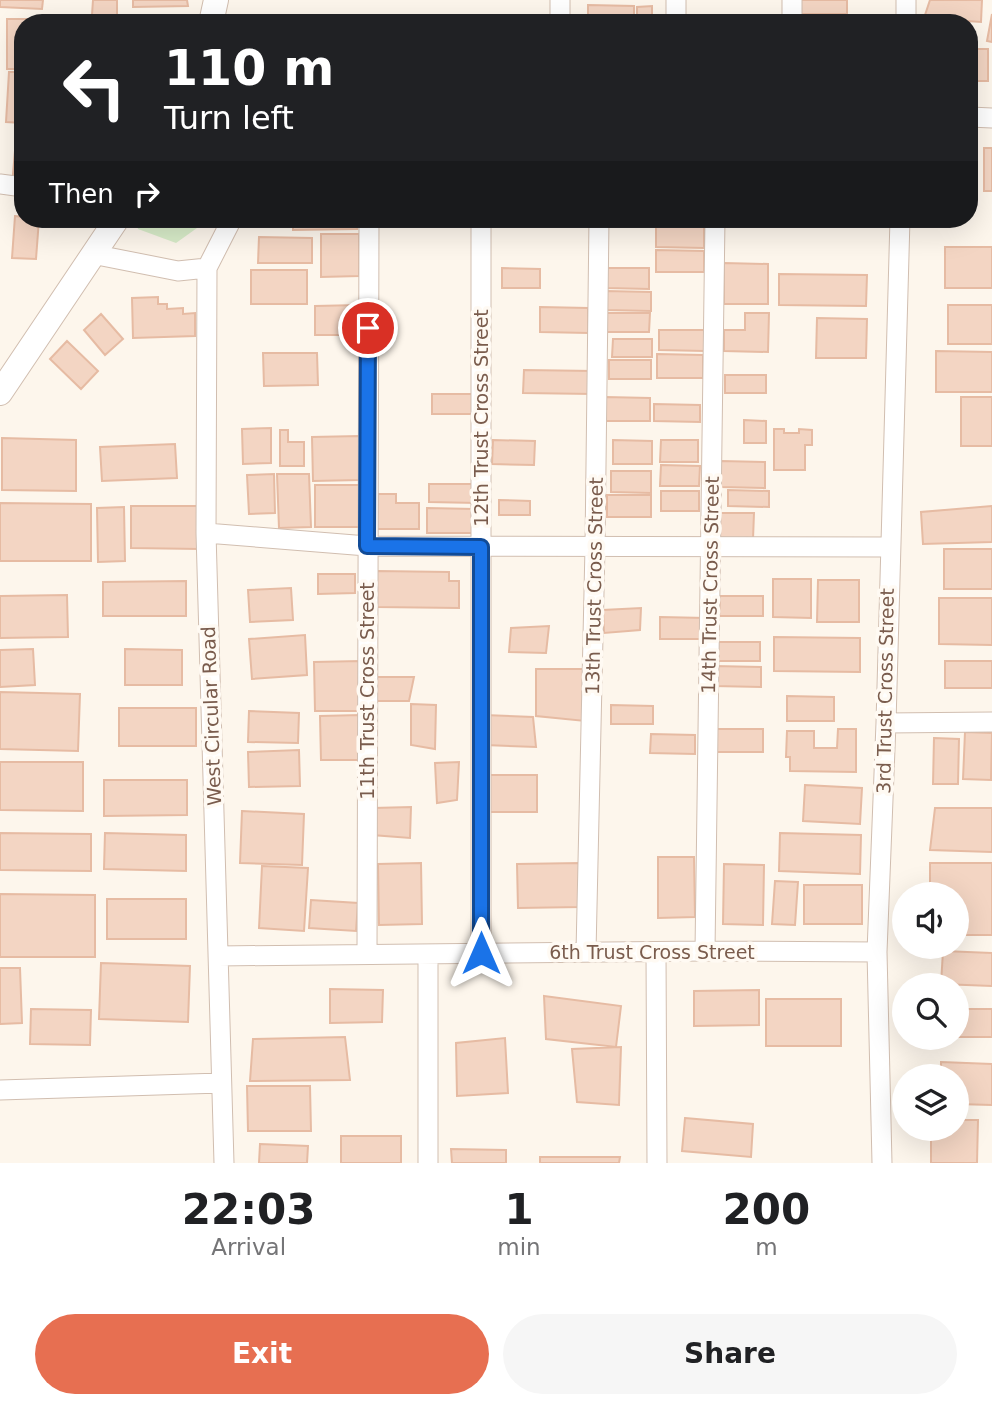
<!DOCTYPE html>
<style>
:root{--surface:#fff;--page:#f6f6f6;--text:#202124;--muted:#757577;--accent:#e76f51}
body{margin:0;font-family:"DejaVu Sans",sans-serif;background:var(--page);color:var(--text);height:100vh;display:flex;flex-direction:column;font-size:26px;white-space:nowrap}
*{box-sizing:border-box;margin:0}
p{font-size:23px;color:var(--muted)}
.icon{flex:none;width:38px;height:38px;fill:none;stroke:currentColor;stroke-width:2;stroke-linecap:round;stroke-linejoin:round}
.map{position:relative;height:1163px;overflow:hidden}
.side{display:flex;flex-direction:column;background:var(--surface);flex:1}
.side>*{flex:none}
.top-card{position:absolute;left:14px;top:14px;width:964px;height:214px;border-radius:28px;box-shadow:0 7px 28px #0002;background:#202124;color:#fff;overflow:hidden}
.controls{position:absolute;left:892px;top:882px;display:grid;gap:14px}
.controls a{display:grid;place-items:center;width:77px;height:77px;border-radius:50%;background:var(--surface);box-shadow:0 7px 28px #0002;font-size:35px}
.pin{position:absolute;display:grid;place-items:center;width:60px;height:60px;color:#fff;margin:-30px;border:4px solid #fff;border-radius:50%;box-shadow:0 2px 7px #0007}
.me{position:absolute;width:77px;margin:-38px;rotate:0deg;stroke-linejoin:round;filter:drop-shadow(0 0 5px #0008)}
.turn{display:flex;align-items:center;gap:24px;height:147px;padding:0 35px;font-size:32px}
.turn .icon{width:91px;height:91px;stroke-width:2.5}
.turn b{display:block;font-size:49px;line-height:60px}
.then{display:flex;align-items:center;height:66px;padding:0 35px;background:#0003;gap:14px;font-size:26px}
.eta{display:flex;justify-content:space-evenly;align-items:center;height:119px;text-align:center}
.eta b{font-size:42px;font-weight:600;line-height:49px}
.cta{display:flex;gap:14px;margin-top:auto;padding:14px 35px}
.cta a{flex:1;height:80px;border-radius:42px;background:var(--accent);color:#fff;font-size:28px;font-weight:600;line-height:80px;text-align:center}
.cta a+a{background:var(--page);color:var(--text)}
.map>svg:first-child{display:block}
.green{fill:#d8ecc9}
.building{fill:#f3d5c3;stroke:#e6bba3;stroke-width:2}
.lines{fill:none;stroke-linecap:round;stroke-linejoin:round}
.minor-casing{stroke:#d1beb0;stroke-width:21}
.tertiary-casing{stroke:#d1beb0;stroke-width:26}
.minor{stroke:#fff;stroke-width:19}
.tertiary{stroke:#fff;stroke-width:24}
.route-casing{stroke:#114b97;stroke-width:18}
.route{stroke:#1a73e8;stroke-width:12}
.labels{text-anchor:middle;stroke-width:7;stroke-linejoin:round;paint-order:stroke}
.street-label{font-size:19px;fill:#7a5c4d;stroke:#fffaf3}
</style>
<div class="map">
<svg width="992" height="1163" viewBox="0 0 992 1163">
<rect width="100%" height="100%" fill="#fdf6ec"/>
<path class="green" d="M135,219h65l-3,9 -21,15 -38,-14z"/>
<path class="building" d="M0,0h43l-1,9 -42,-2z
M93,0h24v16l-25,-1z
M133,0h54l1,6 -55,1z
M801,0h46v14h-46z
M930,0h52l-1,22 -57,-4z
M588,5l46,1v17h-46z
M652,6v17h-15v-16z
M992,14v28l-5,-1z
M7,19h31v4h-15v46h-16z
M48,19l38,3v1h-38z
M133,19l50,4h-50z
M807,19h38v4h-38z
M970,49h18v32h-18z
M9,72h14v51l-17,-1z
M17,127h6v48l-10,-1z
M970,136h5v57h-5z
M984,148h8v43h-8z
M15,216l24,3 -3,40 -24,-1z
M293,219h64v10l-64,1z
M606,219h47v4l-47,-1z
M656,219h50v2h-50z
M656,224h48v24l-48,-1z
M321,234h38v42l-38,1z
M259,237l53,1v25h-54z
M945,247h47v41h-47z
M656,250l48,1v21h-48z
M724,263l44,1v40h-44z
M502,268l38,1v19h-38z
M607,268h42v21l-42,-1z
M251,270h56v34h-56z
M779,274l88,1 -1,31 -87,-1z
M606,291l45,1v19l-45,-1z
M158,297v7h9v5l16,-1v6l12,-1v23l-62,2 -1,-40z
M359,305v30h-44v-29z
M948,305h44v39h-44z
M540,307l48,1v25l-48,-1z
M606,313h44l-1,19h-43z
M745,313h24l-1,39 -44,-1v-21h21z
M101,314l22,25 -18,16 -21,-25z
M817,318l50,1 -1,39h-50z
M659,330h45v21l-45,-1z
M613,339h39v18h-40z
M67,341l31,30 -17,18 -31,-30z
M936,351l56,1v40h-56z
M263,353h54l1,32 -54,1z
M657,354l46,1v23h-46z
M609,360h42v19h-42z
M524,370l69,1v23l-70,-1z
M725,375h41v18h-41z
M432,394h43v20h-43z
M605,397l45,1v23h-45z
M961,397h31v49h-31z
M654,404l46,1v17l-46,-1z
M744,420l22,1v22h-22z
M271,428v35l-28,1 -1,-35z
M774,429h10v4h15v-4l13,1v15h-7v25h-31z
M280,430h8v12h16v24h-24z
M359,436l1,44 -47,1 -1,-44z
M2,438l74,2v51l-74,-1z
M493,440l42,1 -1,24 -42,-1z
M613,440l39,1v23h-39z
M661,440h37v22h-38z
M175,444l2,34 -75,3 -2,-34z
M721,461l44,1v26l-44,-1z
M661,465l39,1 -1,20h-39z
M611,471h40v22l-40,-1z
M274,474l1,39 -26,1 -2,-39z
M277,474h32l2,53 -32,1z
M429,484h48v19l-48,-1z
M315,485h44l1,42h-45z
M728,490l41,1v16l-41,-1z
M661,491h38v20h-38z
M378,494h18v9h23v26h-42z
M607,495h44v22h-44z
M499,500l31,1v14h-31z
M0,503l91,1v57h-91z
M131,506h68v43l-68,-1z
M992,506v36l-69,2 -2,-32z
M124,507l1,54 -27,1 -1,-54z
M427,508l47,1 -1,24h-46z
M720,513h34l-1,26h-33z
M944,549h48v40h-48z
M377,571l72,1v9h10v27l-82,-1z
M318,574h37v19l-37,1z
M773,579h38v39l-38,-1z
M818,580h41v42h-42z
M186,581v35h-83v-34z
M291,588l2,32 -43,2 -2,-32z
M67,595l1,42 -68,1v-42z
M720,596h43v20h-44z
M939,598h53v47l-53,-1z
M641,608l-1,22 -36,3 -1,-23z
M660,617l46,1 -1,21h-45z
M549,626l-3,27 -37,-1 2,-24z
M305,635l2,40 -55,4 -3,-40z
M774,637l86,1v34l-86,-1z
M718,642h42v19h-42z
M33,649l2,36 -35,2v-37z
M125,649l57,1v35h-57z
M360,661l1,50h-46l-1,-49z
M945,661h47v27h-47z
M714,666l47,1v20l-47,-1z
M536,669h54l-5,52 -49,-5z
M376,677h38l-5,24h-34z
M0,692l80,2 -2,57 -78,-2z
M787,696l47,1v24h-47z
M411,704l25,1 -1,44 -24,-4z
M611,705l42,1v18h-42z
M119,708h77v38h-77z
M249,711l50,2 -1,30 -50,-1z
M361,715v45h-40l-1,-44z
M484,715l49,2 3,30 -51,-2z
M715,729h48v23h-48z
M838,729h18v43l-66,-1v-14h-4l1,-26h27v17h23z
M965,732l27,1 -1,47 -28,-1z
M651,734l44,1v19l-45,-1z
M934,738l25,1 -1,45h-25z
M299,750l1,36 -51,1 -1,-35z
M0,762h83v49l-83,-1z
M459,762l-2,38 -20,3 -2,-40z
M485,775h52v37h-52z
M104,780h83v35l-83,1z
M805,785l57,3 -2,36 -57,-3z
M411,807l-1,31 -38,-3 1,-27z
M935,808h57v44l-62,-2z
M242,811l62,3 -2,51 -62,-2z
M0,833l91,1v37l-91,-1z
M105,833l81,2v36l-82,-2z
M780,833l81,2 -1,39 -81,-3z
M658,857h36l1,60 -37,1z
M421,863l1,61 -43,1 -1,-61z
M580,863l1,44 -63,1 -1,-44z
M930,863h62v72h-35v-41h-27z
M724,864l40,1 -1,60 -40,-1z
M262,866l46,2 -4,63 -45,-3z
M775,881l23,1 -3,43 -23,-1z
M804,885h58v39h-58z
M0,894l95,1v62h-95z
M107,899h79v40h-79z
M311,900l47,3 -2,28 -47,-3z
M943,951l49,2v33l-51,-2z
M101,963l89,3 -2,56 -89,-3z
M0,968h20l2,55 -22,1z
M330,989l53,1 -1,32 -52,1z
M759,990v35l-65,1v-35z
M544,996l77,10 -5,41 -70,-8z
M766,999h75v47h-75z
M31,1009l60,1 -1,35 -60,-1z
M957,1009h35v28h-35z
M345,1037l5,43 -100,1 3,-42z
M505,1038l3,55 -51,3 -1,-53z
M621,1047l-2,58 -42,-3 -5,-53z
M941,1062l51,2v41l-35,-1v-28h-16z
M247,1086h63l1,45h-63z
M685,1118l68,6 -2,33 -69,-6z
M957,1120h21l-1,43h-46v-34h26z
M341,1136h60v27h-60z
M260,1144l48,2 -1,17h-48z
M451,1149l55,1v13h-54z
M540,1157h80l-1,6h-79z"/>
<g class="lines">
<defs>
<path id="minor" d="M560,23v-23
M676,23v-23
M792,23v-23
M906,23v-23
M970,117l22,1
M0,184l23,3
M92,254l86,17 29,-3 25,-49
M207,268l-1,265 18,630
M206,533l161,13 522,1
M886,723l106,-1
M705,951l10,-732
M586,952l9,-405 4,-328
M656,952l1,211
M481,953v-734
M367,954l2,-735
M428,954v209
M218,956l487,-5 172,1
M0,1090l221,-7
M882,1163l-5,-211 9,-229 14,-504"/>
<path id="tertiary" d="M211,23l5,-23
M0,393l117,-174"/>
</defs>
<use href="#minor" class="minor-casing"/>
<use href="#tertiary" class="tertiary-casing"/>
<use href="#minor" class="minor"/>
<use href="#tertiary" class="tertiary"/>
</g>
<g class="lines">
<defs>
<path id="route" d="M368,328l-1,218 114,1v406"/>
</defs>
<use href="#route" class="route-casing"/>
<use href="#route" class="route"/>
</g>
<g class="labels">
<g class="street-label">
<text transform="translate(481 418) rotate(-90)" y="7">12th Trust Cross Street</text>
<text transform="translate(710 585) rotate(-89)" y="7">14th Trust Cross Street</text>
<text transform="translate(594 586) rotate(-89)" y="7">13th Trust Cross Street</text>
<text transform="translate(367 691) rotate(-90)" y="7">11th Trust Cross Street</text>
<text transform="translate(885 691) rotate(-89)" y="7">3rd Trust Cross Street</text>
<text transform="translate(211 716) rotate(-92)" y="7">West Circular Road</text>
<text x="652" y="959">6th Trust Cross Street</text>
</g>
</g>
</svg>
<div class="controls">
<a><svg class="icon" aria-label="sound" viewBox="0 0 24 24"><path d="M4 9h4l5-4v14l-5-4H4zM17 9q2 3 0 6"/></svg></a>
<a><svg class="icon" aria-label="search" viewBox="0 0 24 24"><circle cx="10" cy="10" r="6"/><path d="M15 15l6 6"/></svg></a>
<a><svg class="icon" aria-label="layers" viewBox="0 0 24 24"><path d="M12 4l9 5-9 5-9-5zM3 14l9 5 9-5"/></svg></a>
</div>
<div class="pin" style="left:368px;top:328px;background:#d93025"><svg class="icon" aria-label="arrive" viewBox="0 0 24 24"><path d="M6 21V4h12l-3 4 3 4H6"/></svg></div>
<svg class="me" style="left:481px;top:953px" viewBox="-20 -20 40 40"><path d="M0-17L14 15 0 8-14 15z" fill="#1a73e8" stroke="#fff" stroke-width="4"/></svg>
<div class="top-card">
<div class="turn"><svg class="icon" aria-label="left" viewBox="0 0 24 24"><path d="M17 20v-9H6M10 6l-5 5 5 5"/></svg><div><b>110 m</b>Turn left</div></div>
<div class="then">Then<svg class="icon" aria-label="right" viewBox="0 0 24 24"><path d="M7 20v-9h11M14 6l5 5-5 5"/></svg></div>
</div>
</div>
<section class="side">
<div class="eta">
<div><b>22:03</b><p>Arrival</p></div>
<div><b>1</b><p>min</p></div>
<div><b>200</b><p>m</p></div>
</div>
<div class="cta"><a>Exit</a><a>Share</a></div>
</section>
